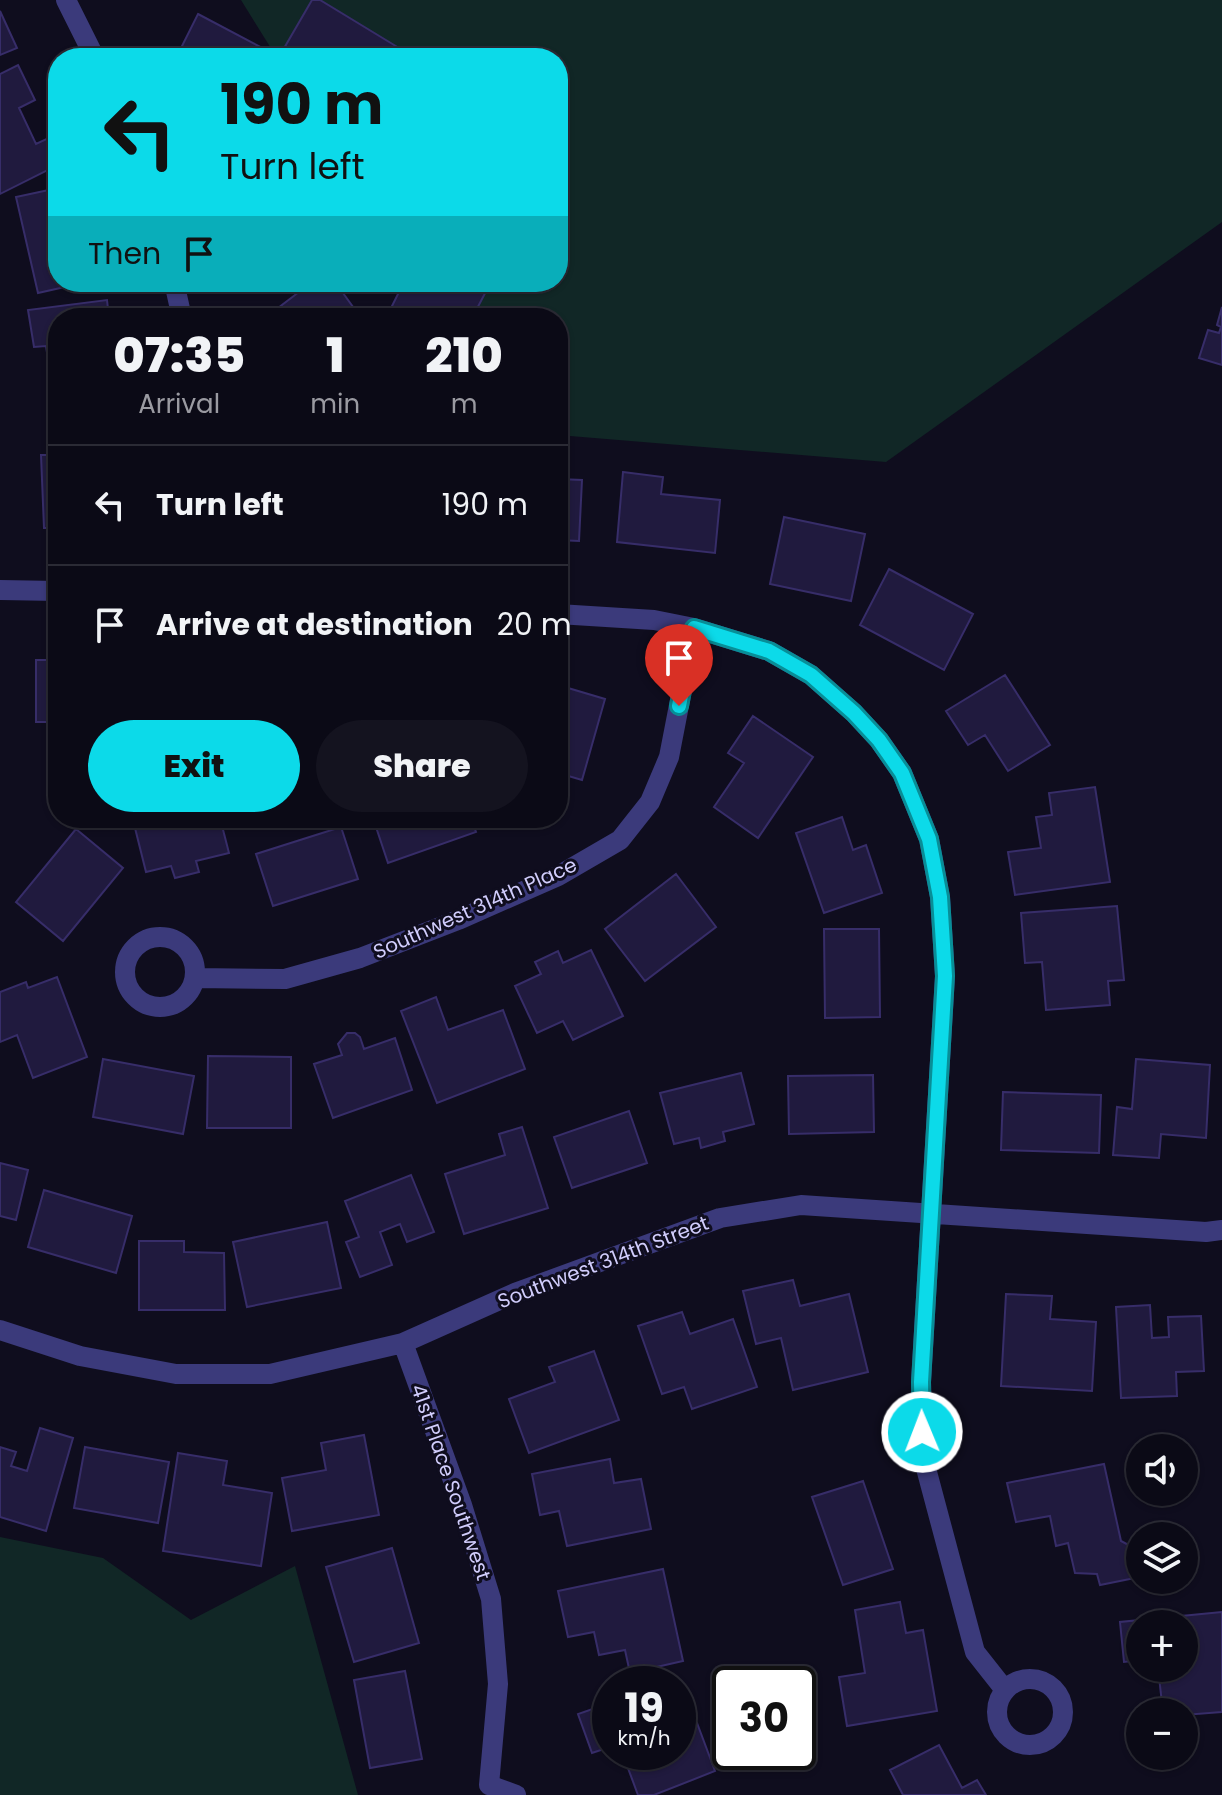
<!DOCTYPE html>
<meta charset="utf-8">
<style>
:root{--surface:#0b0a16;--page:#14131f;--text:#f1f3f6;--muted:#9a9aa1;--line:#2b2b35;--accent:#0cdae9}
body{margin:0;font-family:Poppins,sans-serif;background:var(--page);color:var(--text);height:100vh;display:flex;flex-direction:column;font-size:30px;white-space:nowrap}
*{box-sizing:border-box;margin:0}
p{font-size:26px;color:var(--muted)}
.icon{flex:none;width:44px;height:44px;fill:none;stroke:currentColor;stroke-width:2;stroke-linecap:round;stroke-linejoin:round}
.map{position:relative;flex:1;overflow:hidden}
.details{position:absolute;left:48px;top:308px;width:520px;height:520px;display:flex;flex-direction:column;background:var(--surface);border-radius:32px;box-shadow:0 2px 6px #0004,0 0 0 2px var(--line)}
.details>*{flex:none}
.guide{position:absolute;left:48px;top:48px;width:520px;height:244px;border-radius:32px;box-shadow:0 2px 6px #0004,0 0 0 2px var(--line);background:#0cdae9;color:#111;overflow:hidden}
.fabs{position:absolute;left:1126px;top:1434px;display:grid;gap:16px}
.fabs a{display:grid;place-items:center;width:72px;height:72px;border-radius:50%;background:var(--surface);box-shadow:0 2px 6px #0004,0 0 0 2px var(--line);font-size:40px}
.speed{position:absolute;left:592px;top:1666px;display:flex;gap:16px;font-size:40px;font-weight:700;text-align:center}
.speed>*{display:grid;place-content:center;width:104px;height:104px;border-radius:50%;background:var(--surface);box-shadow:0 2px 6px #0004,0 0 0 2px var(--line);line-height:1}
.speed small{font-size:20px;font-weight:400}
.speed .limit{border:4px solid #111;border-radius:12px;background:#fff;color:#111}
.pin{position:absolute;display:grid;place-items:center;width:68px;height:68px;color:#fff;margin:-82px -34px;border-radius:50% 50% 50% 0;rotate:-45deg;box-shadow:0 0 8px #0007}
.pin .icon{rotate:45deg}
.me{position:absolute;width:88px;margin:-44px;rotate:359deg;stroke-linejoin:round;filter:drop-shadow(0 0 6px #0008)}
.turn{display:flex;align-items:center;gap:28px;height:168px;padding:0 40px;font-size:36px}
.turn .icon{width:104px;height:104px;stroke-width:2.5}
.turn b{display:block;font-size:56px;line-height:68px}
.then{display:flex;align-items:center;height:76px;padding:0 40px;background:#0003;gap:16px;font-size:30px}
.eta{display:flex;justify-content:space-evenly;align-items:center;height:136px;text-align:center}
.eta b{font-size:48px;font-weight:800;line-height:56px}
.action{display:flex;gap:16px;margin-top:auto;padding:16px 40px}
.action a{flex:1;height:92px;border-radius:48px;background:var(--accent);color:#111;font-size:32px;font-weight:800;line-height:92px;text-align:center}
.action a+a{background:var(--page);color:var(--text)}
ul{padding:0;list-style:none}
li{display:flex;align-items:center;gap:24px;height:120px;padding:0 40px;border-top:2px solid var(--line)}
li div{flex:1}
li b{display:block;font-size:30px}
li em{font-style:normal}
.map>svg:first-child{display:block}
.green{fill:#112726}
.building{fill:#201a3e;stroke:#372d69;stroke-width:2}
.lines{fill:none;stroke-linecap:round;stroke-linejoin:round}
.minor{stroke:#3b3a7b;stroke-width:20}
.route-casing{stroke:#088e97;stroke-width:20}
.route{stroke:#0cdae9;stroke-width:14}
.labels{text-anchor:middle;stroke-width:6;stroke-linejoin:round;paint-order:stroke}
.street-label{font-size:20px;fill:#d1cdfc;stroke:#0f0d1e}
</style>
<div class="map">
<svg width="1222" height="1795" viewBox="0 0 1222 1795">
<rect width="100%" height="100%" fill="#0f0d1e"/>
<path class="green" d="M241,0h981v222l-336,240 -328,-27v-117h-121l-22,-36h143v-224h-281z
M0,1537l103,21 88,62 104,-54 63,229h-358z"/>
<path class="building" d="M312,0h8l79,48 -6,10h-97l-13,-8z
M0,11l17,37 -17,7z
M198,14l72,38 -3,6h-91z
M18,65l17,35 -16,8 17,36 17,-8 5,11v18l-58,29v-120z
M58,188v94h29l-49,11 -22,-96z
M312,282h23l26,36h-96z
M404,282h87l-19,36h-66l-16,-8z
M107,300l2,18h-51v94h-2l-10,-66 -12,1 -6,-37z
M1222,307v58l-23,-7 9,-28 11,3 2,-6 -4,-2z
M41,455h17v73h-14z
M623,472l40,5 -2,17 59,6 -5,53 -98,-11z
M558,479l24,1 -3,61 -21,-1z
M784,517l81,17 -14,67 -81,-17z
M889,569l84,45 -29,56 -84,-45z
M36,660h22v62h-22z
M1005,675l45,70 -42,26 -23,-36 -17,10 -22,-34z
M558,685l47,14 -23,81 -24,-7z
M753,716l60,41 -55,81 -44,-31 30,-44 -16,-10z
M1095,787l15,95 -95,13 -7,-43 33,-4 -5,-31 16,-2 -3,-22z
M842,817l11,33 13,-5 16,48 -58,20 -28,-80z
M142,818h78l9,35 -33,8 3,11 -24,6 -4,-12 -25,6 -13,-52z
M373,818h98l5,14 -88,31z
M341,827l17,52 -85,27 -17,-52z
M76,829l47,39 -60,73 -47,-39z
M676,874l40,53 -71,54 -40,-52z
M1117,906l7,74 -16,1 2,24 -64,5 -4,-48 -17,1 -4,-50z
M824,929h55l1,88 -55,1z
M591,950l32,66 -50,24 -10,-19 -26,12 -22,-47 26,-12 -6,-12 23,-11 5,12z
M57,977l30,80 -54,21 -16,-43 -17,7v-50l26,-10 2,6z
M436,997l12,33 55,-20 22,59 -88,34 -36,-92z
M347,1033h8l5,4 4,12 31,-11 17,52 -79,28 -19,-54 28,-9 -4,-11z
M208,1056l83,1v71h-84z
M103,1059l91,17 -11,58 -90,-17z
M1136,1059l74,6 -4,73 -45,-4 -2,24 -46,-3 4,-48 15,2z
M741,1073l13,51 -31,8 2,9 -24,7 -2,-10 -25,6 -14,-51z
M873,1075l1,57 -85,2 -1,-58z
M1003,1092l98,3 -2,58 -98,-3z
M629,1111l18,52 -75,25 -18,-51z
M522,1127l26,81 -84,26 -19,-60 60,-19 -6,-21z
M0,1163l28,7 -12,50 -16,-4z
M411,1175l23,57 -27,10 -7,-18 -20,8 12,33 -32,12 -14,-35 13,-5 -14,-36z
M44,1190l88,26 -16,57 -88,-26z
M327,1222l14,66 -94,19 -14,-65z
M139,1241h45v11l40,1 1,57h-86z
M793,1280l7,26 49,-12 19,78 -75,18 -12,-52 -25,6 -13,-53z
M1006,1294l46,2 -2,23 46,3 -4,69 -91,-5z
M1150,1305l2,33 17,-1 -1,-20 33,-1 3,55 -28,1 1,24 -56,2 -5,-91z
M682,1312l8,22 43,-15 24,68 -65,22 -8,-22 -22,7 -24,-68z
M594,1351l25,69 -90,33 -20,-54 46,-17 -6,-15z
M40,1428l33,10 -27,93 -46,-14v-70l16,5 -5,14 16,5z
M364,1435l15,80 -87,16 -10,-53 44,-8 -5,-27z
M85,1447l84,15 -11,61 -84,-15z
M178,1453l49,8 -4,24 49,8 -11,73 -98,-15z
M610,1459l4,24 27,-4 10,50 -84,17 -8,-35 -19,4 -8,-41z
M1104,1464l17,77 19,10v26l-40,8 -3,-11 -22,-1 -7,-30 -12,3 -6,-30 -34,6 -9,-39z
M863,1481l30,88 -50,16 -31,-88z
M392,1548l27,95 -65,19 -28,-95z
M663,1569l20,92 -53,12 -5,-23 -26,5 -5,-23 -26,5 -10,-46z
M900,1602l6,31 17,-3 14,81 -90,15 -8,-49 26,-4 -10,-63z
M1222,1612v100l-38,3v-3h-21l-5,-44h26v-44h-44v36l-16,2 -4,-40z
M405,1671l17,88 -52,9 -16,-88z
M610,1703v44l-18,6 -14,-39z
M678,1713l5,15 14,-5 18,48 -61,24h-16l-16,-43h56z
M939,1745l23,43 15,-8 9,15h-83l-13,-25z"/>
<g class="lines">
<path class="minor" d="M66,0l29,58
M174,282l8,36
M0,590l58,1
M558,614l96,6 40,8 75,23 42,24 43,38 25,27 23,33 27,66 11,58 5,79 -24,406 2,75 52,195 30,38
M125 972a35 35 0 1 1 70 0a35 35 0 1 1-70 0Z
M195,978l90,1 75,-21 98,-38 100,-44 62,-36 30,-38 19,-45 25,-129
M0,1330l80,26 96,18h94l133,-31 112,-50 205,-75 81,-13 405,27 16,-2
M403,1343l59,162 29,94 7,85 -9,101 27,10
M997 1712a33 33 0 1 1 66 0a33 33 0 1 1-66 0Z"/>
</g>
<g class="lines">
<defs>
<path id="route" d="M679,706l15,-78 75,23 42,24 43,38 25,27 23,33 27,66 11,58 5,79 -24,406 1,50"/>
</defs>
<use href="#route" class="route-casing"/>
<use href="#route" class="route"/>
</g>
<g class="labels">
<g class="street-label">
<text transform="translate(475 908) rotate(-24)" y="7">Southwest 314th Place</text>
<text transform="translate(603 1262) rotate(-21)" y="7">Southwest 314th Street</text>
<text transform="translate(451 1482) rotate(71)" y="7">41st Place Southwest</text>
</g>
</g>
</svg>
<div class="fabs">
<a><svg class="icon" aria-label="sound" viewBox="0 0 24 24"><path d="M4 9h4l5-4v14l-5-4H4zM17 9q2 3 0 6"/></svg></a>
<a><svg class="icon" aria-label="layers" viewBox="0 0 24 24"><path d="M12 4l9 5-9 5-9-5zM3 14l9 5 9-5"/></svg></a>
<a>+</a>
<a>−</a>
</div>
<div class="speed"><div>19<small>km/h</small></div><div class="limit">30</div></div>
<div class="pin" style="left:679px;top:706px;background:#d93025"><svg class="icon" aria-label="arrive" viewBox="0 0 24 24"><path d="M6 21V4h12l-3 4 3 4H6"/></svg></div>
<svg class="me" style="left:922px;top:1432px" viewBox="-20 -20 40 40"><circle r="17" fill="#0cdae9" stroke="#fff" stroke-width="3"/><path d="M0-11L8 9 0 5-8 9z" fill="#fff"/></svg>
<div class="guide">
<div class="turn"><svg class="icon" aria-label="left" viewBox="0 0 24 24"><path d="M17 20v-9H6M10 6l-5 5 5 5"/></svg><div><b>190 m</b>Turn left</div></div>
<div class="then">Then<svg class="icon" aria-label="arrive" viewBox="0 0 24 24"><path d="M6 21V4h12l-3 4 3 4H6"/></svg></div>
</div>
<section class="details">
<div class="eta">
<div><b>07:35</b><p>Arrival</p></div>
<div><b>1</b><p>min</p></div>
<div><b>210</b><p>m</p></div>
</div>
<ul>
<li><svg class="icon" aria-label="left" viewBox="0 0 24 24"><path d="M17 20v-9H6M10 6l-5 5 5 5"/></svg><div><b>Turn left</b></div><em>190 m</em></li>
<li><svg class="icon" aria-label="arrive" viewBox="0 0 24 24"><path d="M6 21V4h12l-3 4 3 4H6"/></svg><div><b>Arrive at destination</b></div><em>20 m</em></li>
</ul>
<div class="action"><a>Exit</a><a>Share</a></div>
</section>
</div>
